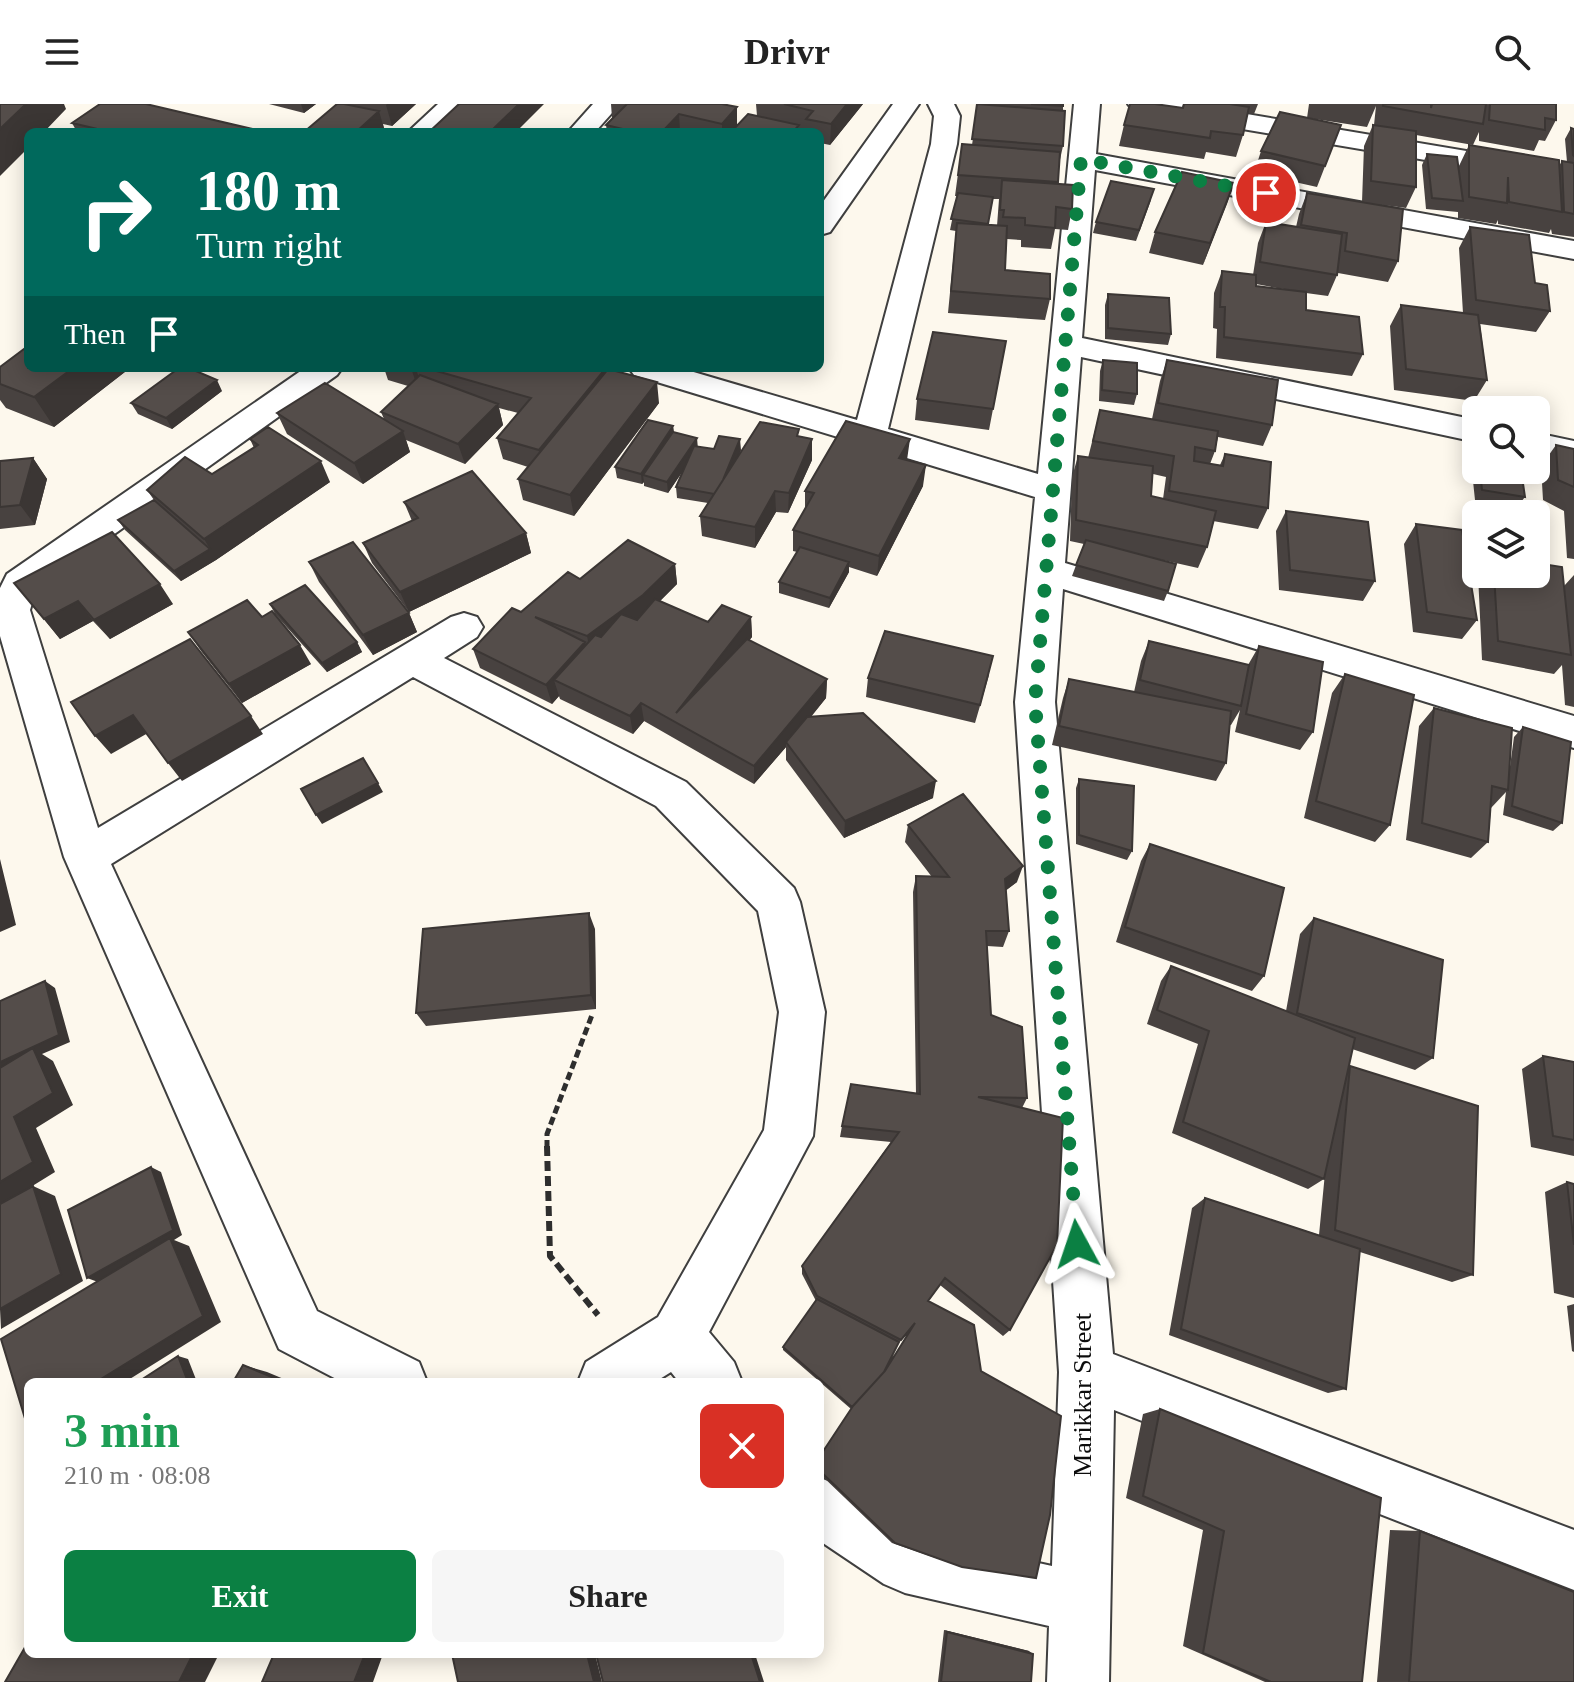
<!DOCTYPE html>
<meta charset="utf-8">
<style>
:root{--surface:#fff;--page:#f6f6f6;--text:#222;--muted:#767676;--accent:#0b8043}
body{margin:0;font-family:Georgia,serif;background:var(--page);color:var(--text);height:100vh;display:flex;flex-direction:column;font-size:30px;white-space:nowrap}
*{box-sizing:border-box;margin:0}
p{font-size:26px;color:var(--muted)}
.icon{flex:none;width:44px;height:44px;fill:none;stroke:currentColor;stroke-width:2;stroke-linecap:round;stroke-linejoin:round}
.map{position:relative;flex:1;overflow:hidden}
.panel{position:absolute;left:24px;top:1274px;width:800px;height:280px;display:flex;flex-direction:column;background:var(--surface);border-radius:12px;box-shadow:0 4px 20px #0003}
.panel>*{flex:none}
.guide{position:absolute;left:24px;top:24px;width:800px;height:244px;border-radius:12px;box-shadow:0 4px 20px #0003;background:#00695c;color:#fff;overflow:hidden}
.tools{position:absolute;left:1462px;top:292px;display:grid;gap:16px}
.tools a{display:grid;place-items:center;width:88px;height:88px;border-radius:12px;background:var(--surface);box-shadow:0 4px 20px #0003;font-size:40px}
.pin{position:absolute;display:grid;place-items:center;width:68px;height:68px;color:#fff;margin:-34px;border:4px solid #fff;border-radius:50%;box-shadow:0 2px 8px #0007}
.me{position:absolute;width:88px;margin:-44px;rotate:355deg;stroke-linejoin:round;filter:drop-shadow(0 0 6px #0008)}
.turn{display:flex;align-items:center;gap:28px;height:168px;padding:0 40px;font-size:36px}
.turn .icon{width:104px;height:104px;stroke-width:2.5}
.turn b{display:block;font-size:56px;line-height:68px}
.then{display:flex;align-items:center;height:76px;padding:0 40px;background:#0003;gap:16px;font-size:30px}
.round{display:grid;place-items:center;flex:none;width:84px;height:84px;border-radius:12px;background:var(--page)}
.overview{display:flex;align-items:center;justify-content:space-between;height:136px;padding:0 40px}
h1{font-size:48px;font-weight:700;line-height:60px;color:#1e9e55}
.action{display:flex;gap:16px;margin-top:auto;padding:16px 40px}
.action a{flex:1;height:92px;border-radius:12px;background:var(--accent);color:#fff;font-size:32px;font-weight:700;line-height:92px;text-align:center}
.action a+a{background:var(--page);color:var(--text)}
header{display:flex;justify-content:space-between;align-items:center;height:104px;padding:0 40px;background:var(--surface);font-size:36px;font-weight:700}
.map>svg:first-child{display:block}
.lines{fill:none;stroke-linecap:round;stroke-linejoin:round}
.minor-casing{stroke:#3f3f3f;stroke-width:4}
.path-far1{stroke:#2e2e2e;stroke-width:5;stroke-dasharray:8 4;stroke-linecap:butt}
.path{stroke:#2e2e2e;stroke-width:6;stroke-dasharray:10 5;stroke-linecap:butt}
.minor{fill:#fff;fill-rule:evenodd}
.wall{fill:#484240;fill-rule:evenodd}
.shaded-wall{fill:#3b3634}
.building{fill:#544d4a;stroke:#3b3634;stroke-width:2}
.route{stroke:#0b8043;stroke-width:14;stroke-dasharray:0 25.2}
.labels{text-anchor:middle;stroke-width:8;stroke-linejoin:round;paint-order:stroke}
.street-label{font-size:26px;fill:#0c0c0c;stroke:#fff}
</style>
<header><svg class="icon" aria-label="menu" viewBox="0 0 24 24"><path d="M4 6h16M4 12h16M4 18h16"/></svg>Drivr<svg class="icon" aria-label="search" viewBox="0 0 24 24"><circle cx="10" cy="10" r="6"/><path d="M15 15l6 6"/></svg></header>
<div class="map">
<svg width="1574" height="1578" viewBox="0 0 1574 1578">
<rect width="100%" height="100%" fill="#fdf8ed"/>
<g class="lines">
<defs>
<path id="minor" d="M438,0h28l-29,28h-29z
M593,0h27l-25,28h-27z
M893,0h26l-89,128 -10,3v-29z
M928,0h26l6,12 -3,28 -69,285 150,45 36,-370h26l-4,50 478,87v18l-479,-89 -13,168 394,82v22l-395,-85 -16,206 509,153v32l-511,-159 -8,113 58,652 461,176v60l-460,-180 -5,272h-62l2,-56 -144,-33 -21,-9 -64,-43v-63l21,8 76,50 135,30 7,-194 -44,-670 20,-205 -401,-122 -5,-7h51l177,52 74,-276 3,-28z
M1128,0h59l387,65v16l-433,-73 -9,-3z
M305,264h37l-5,7 -301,215 -6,20 68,218 353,-211 13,-4 13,4 6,10 -6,10 -33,21 242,124 108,106 6,14 25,110 -12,124 -104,196 25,30 8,20h-63l-8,-10 -16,10h-77l8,-20 72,-45 106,-187 15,-118 -21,-101 -102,-105 -243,-129 -302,187 206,447 102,51 8,20h-85l-63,-33 -215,-492 -64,-221v-48l7,-14z
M1536,329l38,8v22l-38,-8z"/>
</defs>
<use href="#minor" class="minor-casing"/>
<path class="path-far1" d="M547,1044v-14l45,-119"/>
<path class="path" d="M547,1042l3,110 48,59"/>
<use href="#minor" class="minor"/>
</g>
<path class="wall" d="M269,0h47l-12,9z
M348,0h68l-24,22 -9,-2 2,8z
M611,0h111l15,21 20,-9 -1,-12h107l-33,41 -10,-2v-11h-14v-2l-7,-1v3h-192l-1,-7 6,-7z
M978,0h85v42l-4,18 -1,20 14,25 -4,21 -13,-1 -4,20 -30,-2v-7l-14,-1 -2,31 45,29 -5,21 -97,-7 8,-82 -6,-1 7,-34h-2l7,-52 10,1zM993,95h6l-2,27 -9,-1z
M1183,0h75l-4,10 -6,-1 -5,22 -7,22 -30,-5 -2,7 -85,-13 5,-21 58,-17z
M1309,0h247v16l-11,21 -6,-1 -5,11 -55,-10v-9l-6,13 -57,-10v52l-10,21 -30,-4 22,57 -10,21 -50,-9 -10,23 -22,-3v17l57,44 -11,22 -136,-18 1,-29 -4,-1 1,-35 8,-22 31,4 5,-32 8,-21 30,5 3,-13 8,-21 55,9 2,-56 9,-21h1l2,-19 -9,21 -59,-9 33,7 -24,62 -63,-14 7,-22 46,-33zM1256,180l21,4 21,3 -42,-5z
M72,19l193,9h-188z
M1571,24l3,1v108l-22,-3 -1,-5 -2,4 -51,-9v-4l-2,4 -38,-6v-6l-32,-3 -4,-44 5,-11 32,12 10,-21 90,21 3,-5 5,1 -2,-23z
M1234,79l-31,82 -54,-12 6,-21z
M1151,96l-15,41 -43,-8 3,-11z
M1470,123l65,56 15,28 -14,21 -56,-8 7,56 -13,21 -80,-11 -4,-64 11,-21 62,8 -4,-65z
M1108,190l63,40 -3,11 -63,-6v-34z
M1006,237l-17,89 -74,-10 2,-21z
M1103,256l34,34 -3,11 -35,-4 1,-30z
M1167,256l105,65 -9,21 -45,-9 -3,14 -5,13 10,1 5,-11 43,54 -10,21 -45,-8 -6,26 -9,21 -40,-9 10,32 -4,10 -92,-25 12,-32 -14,-3 2,-64 6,-21 10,2 12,-48 52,9 8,-38zM1153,370l13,3 -3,22 -12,-3z
M0,263l28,1h102l-76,59 -48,-19 -6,-8z
M384,264h228l1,2 46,33 -85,113 -51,-16 -5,-21 10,-12 -25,-8 -6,-21 21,-25 -19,-5 4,17 -38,39 -59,-24 4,12 -47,32 -76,-50 -10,-21 107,6 -3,-7 27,-26 -20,-6z
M222,287l-50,38 -34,-15 -7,-11z
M673,322l1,6 24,15 16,2 27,1 -2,4 60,-18 13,24 -24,53 -12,-1 -21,36 -53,-12 -2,-20 8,-13 -31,-5 -1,-11 6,-15 -14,21 -24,-7v-4l-2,2 -25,-6 -2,-11z
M250,335l80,43 -114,78 -35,21 -56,-51 -7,-10 36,-20 -7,-10 65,-16 42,-26z
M1556,341l18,4v110l-7,-1 -3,-47 -21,-11 -2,-34z
M1476,350v16h45l4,27 -8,10 -42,-7 -4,-38z
M33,354l14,21 -12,46 -35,4v-68z
M907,356l16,26 -46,90 -28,-9v5l-20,36 -50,-15v-11l18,-30 -4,-1v-21l12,-20v-19z
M404,398l122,31 5,20 -122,59 -37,-49 -9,-20 49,-22z
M1286,407l89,70 -12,20 -84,-11 -3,-59z
M1416,420l61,96 -15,19 -49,-7 -9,-88z
M309,458l100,51 8,19 -44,23 -54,-73z
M675,460l2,20 -17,17 48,21 43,-5 1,20 -3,3 78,39 -1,19 -15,19 122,81 -89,40 -58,-78v-13l-32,37 -110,-63 -11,13 -73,-35 -1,-3 -7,8 -72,-36 -7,-19 107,-70z
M1478,470h58l28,12 10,-11v132l-9,-2 -3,-40 -8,9 -72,-14z
M14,479l159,21 -63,35 -17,-18 -33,18z
M270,500l87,38 5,10 -35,20 -52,-58z
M188,528l123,32 -69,39 -41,-52z
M1149,537l99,24 11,-19 54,86 -13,18 -65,-18 5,-22 -9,15h-1l-4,38 -10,18 -164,-36 11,-47 6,-19 65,13 7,-31z
M1345,570l45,151 -15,17 -71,-24 28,-125z
M989,571l-14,48 -109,-26 2,-19z
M1434,604l75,66 5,-37 9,-10 39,96 -9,8 -50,-16 3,-23 -15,16 -3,34 -17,16 -65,-18 13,-114z
M1079,675l53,72 -5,9 -51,-16v-56z
M908,721l109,57 -11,8 3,41 -6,16 -16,-1 4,69 36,83 -5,10 -12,222 -7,6 -63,-51 -12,17 28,263 -64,-22 -72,-69v-18l31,-47 -68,-59v-3l33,-46 -14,-27v-8l89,-124 -51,-5 2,-11 74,-32 -3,-202 3,-16 16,1 -27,-35zM911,1225l-27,43 14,-28z
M1150,740l114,132 -12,15 -136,-49 25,-81z
M1314,814l119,140 -18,12 -63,-21 -4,19 2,-2 123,209 -21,7 -92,-30 -14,137 -18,4 -159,-58 23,-127 13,-10 114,37 6,-62 -1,6 -16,10 -136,-56 26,-89 -51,-20 14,-43 10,-15 115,45 14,-77z
M595,825l1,80 -170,17 -10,-13z
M1543,952l31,6v94l-43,-9 -9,-78z
M1567,1078l7,2v114l-20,-5 -9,-101z
M1574,1200v48l-2,-1 -5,-45z
M1160,1305l202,273h-97l-82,-36 20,-116 -77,-32 17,-84z
M1390,1426l30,1 154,151h-197z
M944,1526l85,21 2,31h-93z"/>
<path class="shaded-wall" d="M26,0h38l2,5 -22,23h-16v16l-28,28v-47z
M301,0h15l-12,9z
M387,0h29l-24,22 -6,-21z
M519,0h25l-28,28h-26z
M847,0h16l-33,41 1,-21z
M737,3v21l-3,4h-12v-8z
M379,7l6,21h-29z
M679,10l1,18h-18z
M1234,79l-7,21 -24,61 7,-22z
M73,264h57l-76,59 -20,-30z
M411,264h5l5,18 -3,3z
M606,264h6l3,15 -72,88 -4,-21z
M217,276l5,11 -50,38 -6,-11z
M657,278l2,21 -85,113 -4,-21z
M498,300l5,21 -38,39 -7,-20z
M673,322l1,11 -31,38 1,7 -2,2 -1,-10z
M403,327l7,21 -47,32 -9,-21z
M697,334l1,11 -30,44 -1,-11z
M740,335l1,11 -24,55 -1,-11z
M812,335v21l-24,53 1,-20z
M910,335l-3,21 -8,-2z
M33,354l14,21 -12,46 -15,-20z
M321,357l9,21 -114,78 -35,21 -7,-10 36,-22 -6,-10z
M926,361l-3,21 -46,90 2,-20z
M775,387l1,21 -21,36v-21z
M526,429l5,20 -122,59 -9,-20z
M849,458v10l-20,36 1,-10z
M675,460l2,20 -31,31 -55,41 -4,-20z
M160,480l13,20 -63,35 -16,-19z
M78,497l15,20 -33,18 -16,-20z
M409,509l8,19 -44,23 -10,-20z
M751,513l1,20 -70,89 -6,-13z
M357,538l5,10 -35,20 -5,-9z
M585,538l5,19 -36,19 5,16 -7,8 -6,-19z
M300,541l11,19 -69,39 -13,-19z
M827,575l-1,19 -38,46 -2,-2v5l-32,37v-18z
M641,599l3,18 -11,13 -3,-18z
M133,611l15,18 -37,21 -16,-18z
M251,612l12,18 -81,47 -14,-18z
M936,677l-3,17 -89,40 1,-17z
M378,679l5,9 -61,32 -6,-9z
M0,755l16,66 -16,7z
M1023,762l-6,16 -17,13 5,-16z
M589,809l6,16 1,80 -5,-14z
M45,877l10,7 15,54 -28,12 11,7 20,44 -37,23 19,44 -55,34v-24l14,-65 -14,-44v-11z
M151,1063l10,5 21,63 -8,5 15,6 32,76 -96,60h-29l2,-100 -11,-4z
M33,1082l22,10 28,85 -82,48 -1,-20z
M178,1252l10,3 9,23h-9z
M243,1261l24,7 24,10h-7z
M944,1526l85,21 4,3 -86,-22z
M193,1550h26l-14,28h-26z
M365,1550h18l-10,28h-19z
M587,1550h8l7,28h-8z
M751,1550h4l9,28h-4z"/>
<path class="building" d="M0,0h26l-26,25z
M100,0h46l119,28h-155l-38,-9z
M337,0h7l35,7 -23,21h-52z
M459,0h60l-29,28h-61z
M627,0h95l15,3 -15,17 -43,-10 -17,18h-27l-29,-7z
M784,0h63l-16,20 -25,-5 7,-8z
M977,0l88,7 -2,35 -91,-7z
M1031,0h32v2z
M1130,0h25l28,4 1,-4h46l19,3 -6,28 -32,-4 -1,7 -86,-13z
M1383,0h48v4l1,-4h54l-3,20 -100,-18z
M1490,0h66v16l-11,-2v12l-56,-10z
M1280,8l61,13 -16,41 -64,-15z
M748,10l51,11 -6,7h-62z
M1373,21l43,6v56l-45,-6z
M1571,24l3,1v27l-1,-1z
M962,40l98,8 -2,30 -100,-7z
M1469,41l90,15 3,52 -53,-10 -1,-25 -1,26 -38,-6z
M1427,50l30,3 6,44 -31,-3z
M1562,57l12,2v51l-10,-2z
M1182,68l52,11 -24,60 -55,-11z
M1002,76l71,5 -1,24 -16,-2 -1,21 -30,-3v-7l-22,-1 1,-7h-4z
M1111,77l43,8 -15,41 -43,-8z
M958,89l35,4 -5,27 -37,-5z
M1307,89l96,16 -5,52 -53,-10 2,-18 -46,-8z
M1266,118l76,12 -5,41 -77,-13z
M957,119l50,3 -2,44 45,4v25l-99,-8z
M1470,123l59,8 6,48 12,2 3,26 -74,-11z
M1222,167l34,4v11l50,6v18l53,7 4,37 -139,-17 1,-30h-5z
M1108,190l61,4 2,36 -63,-6z
M1401,201l77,10 9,65 -81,-11z
M933,228l73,9 -13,68 -76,-10z
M28,242v22h45l-39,29 -34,-13v-17z
M1103,256l34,3v31l-35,-4z
M1167,256l111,20 -6,45 -114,-22z
M179,264h10l28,12 -51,38 -35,-15z
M426,264h180l-67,82 -42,-12 34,-40z
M608,265l49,13 -87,113 -52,-16z
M420,271l78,29 -40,40 -77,-32z
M325,279l78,48 -49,32 -77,-50z
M1100,306l118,21 -3,20 -20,-4 -1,14 29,5 2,-12 46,8 -3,46 -99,-17 5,-35 -81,-15z
M648,316l25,6 -32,48 -26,-7z
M846,317l64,18 -11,19 27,7 -47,91 -86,-26 21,-37 -9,-2z
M760,318l39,7 -2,7 15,3 -23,54 -14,-2 -20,36 -55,-11z
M268,323l53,34 -117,78 -57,-49 38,-33 27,17 46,-29 -8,-6z
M673,328l24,6 -30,44 -24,-7z
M719,332l21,3 -17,41 -9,14 -38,-7 18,-41 20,3z
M1556,341l18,4v38l-16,-7z
M1078,352l75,10 -2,30 65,15 -9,36 -131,-27z
M33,354l-13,47 -20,2v-46z
M1480,366h41l4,27 -43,-7z
M472,367l54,62 -126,59 -37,-49 55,-25 -14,-16z
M154,396l56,49 -36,22 -56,-51z
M1286,407l82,11 7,59 -85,-11z
M1416,420l46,6 15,90 -50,-8z
M112,428l48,52 -66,36 -16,-19 -34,18 -30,-36z
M628,436l47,24 -32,31 -56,41 -52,-19 50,25 -39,43 -73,-36 39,-41 9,4 47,-40 12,7z
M1086,436l90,24 -8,27 -92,-26z
M353,438l56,71 -46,22 -54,-73z
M800,443l49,15 -19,36 -51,-16z
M1536,459l26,4 9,88 -73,-14 -4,-67h42z
M305,481l52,57 -35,21 -52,-59z
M655,495l53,23 14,-17 29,12 -75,96 71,-74 80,40 -73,87 -113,-63 -11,13 -76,-36 41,-45 6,2 20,-23 16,6z
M247,496l15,17 10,-6 28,34 -71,39 -41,-52z
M885,527l108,25 -13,49 -112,-27z
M190,535l61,77 -83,47 -35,-48 -38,21 -24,-34z
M1149,537l100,24 -8,41 -101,-26z
M1259,542l64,16 -10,70 -67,-18z
M1345,570l69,21 -24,130 -74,-24z
M1069,575l162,32 -5,52 -167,-37z
M1434,604l78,20 -4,62 -16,-4 -4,56 -66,-19z
M863,609l73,68 -91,40 -59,-79 21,-25z
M1523,623l48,15 -9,81 -50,-17z
M363,654l15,25 -62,32 -15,-26z
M1079,675l55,7 -2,65 -53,-16z
M963,690l60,72 -18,13 4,52h-23l5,84 31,12 5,71 -49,-1 85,21 -6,127 -47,85 -65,-52 -17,23 46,24 7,46 80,45 -11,99 -14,63 -74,-11 -67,-24 -75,-72v-15l33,-50 32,-35 30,-48 -14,17 -84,-44 -15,-30 97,-134 -57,-6 9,-42 69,10 -4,-218 33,1 -41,-52z
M1150,740l134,44 -20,88 -139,-49z
M589,809l2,82 -175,18 7,-84z
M1314,814l129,42 -10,98 -136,-45z
M1171,862l184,72 -31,141 -141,-57 26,-91 -52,-21z
M45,877l14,54 -59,27v-61z
M33,944l20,45 -39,24 19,45 -33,20v-114z
M1543,952l31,6v78l-21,-4z
M1350,962l128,40 -5,169 -138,-45z
M151,1063l22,63 -86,48 -19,-68z
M1567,1078l7,2v61z
M33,1082l28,88 -61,35v-105z
M1205,1094l155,51 -14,140 -165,-60z
M170,1134l33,78 -107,66h-68v42l-1,1 -26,-86z
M817,1195l82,43 -15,30 -32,35 -69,-60z
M178,1252l10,26h-50z
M243,1261l41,17h-51z
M1160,1305l221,89 -19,184h-91l-68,-29 21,-122 -81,-35z
M1420,1427l154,61v90h-165z
M947,1528l86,22 -2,28h-90z
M28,1538v12h165l-14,28h-174z
M274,1550h91l-11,28h-92z
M452,1550h135l7,28h-136z
M596,1550h155l9,28h-157z"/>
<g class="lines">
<path class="route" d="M1077,1140l-42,-542 46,-543 185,34"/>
</g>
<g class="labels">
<g class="street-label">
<text transform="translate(1082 1291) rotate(-90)" y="9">Marikkar Street</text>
</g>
</g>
</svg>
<div class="tools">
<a><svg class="icon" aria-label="search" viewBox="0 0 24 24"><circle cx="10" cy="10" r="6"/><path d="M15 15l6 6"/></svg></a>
<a><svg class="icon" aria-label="layers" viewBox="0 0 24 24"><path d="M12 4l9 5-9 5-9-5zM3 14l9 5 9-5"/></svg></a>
</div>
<div class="pin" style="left:1266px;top:89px;background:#d93025"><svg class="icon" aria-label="arrive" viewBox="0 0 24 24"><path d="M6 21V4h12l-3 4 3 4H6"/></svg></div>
<svg class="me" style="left:1077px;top:1140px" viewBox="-20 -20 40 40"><path d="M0-17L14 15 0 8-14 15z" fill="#0b8043" stroke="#fff" stroke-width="4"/></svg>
<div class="guide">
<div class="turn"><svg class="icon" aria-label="right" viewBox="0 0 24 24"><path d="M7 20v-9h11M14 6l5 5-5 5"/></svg><div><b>180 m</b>Turn right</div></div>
<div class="then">Then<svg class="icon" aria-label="arrive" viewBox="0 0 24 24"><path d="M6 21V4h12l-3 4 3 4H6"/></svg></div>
</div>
<section class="panel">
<div class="overview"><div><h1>3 min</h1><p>210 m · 08:08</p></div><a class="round" style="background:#d93025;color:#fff"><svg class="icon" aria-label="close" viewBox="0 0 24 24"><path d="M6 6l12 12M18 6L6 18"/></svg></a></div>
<div class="action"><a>Exit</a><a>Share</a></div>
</section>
</div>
